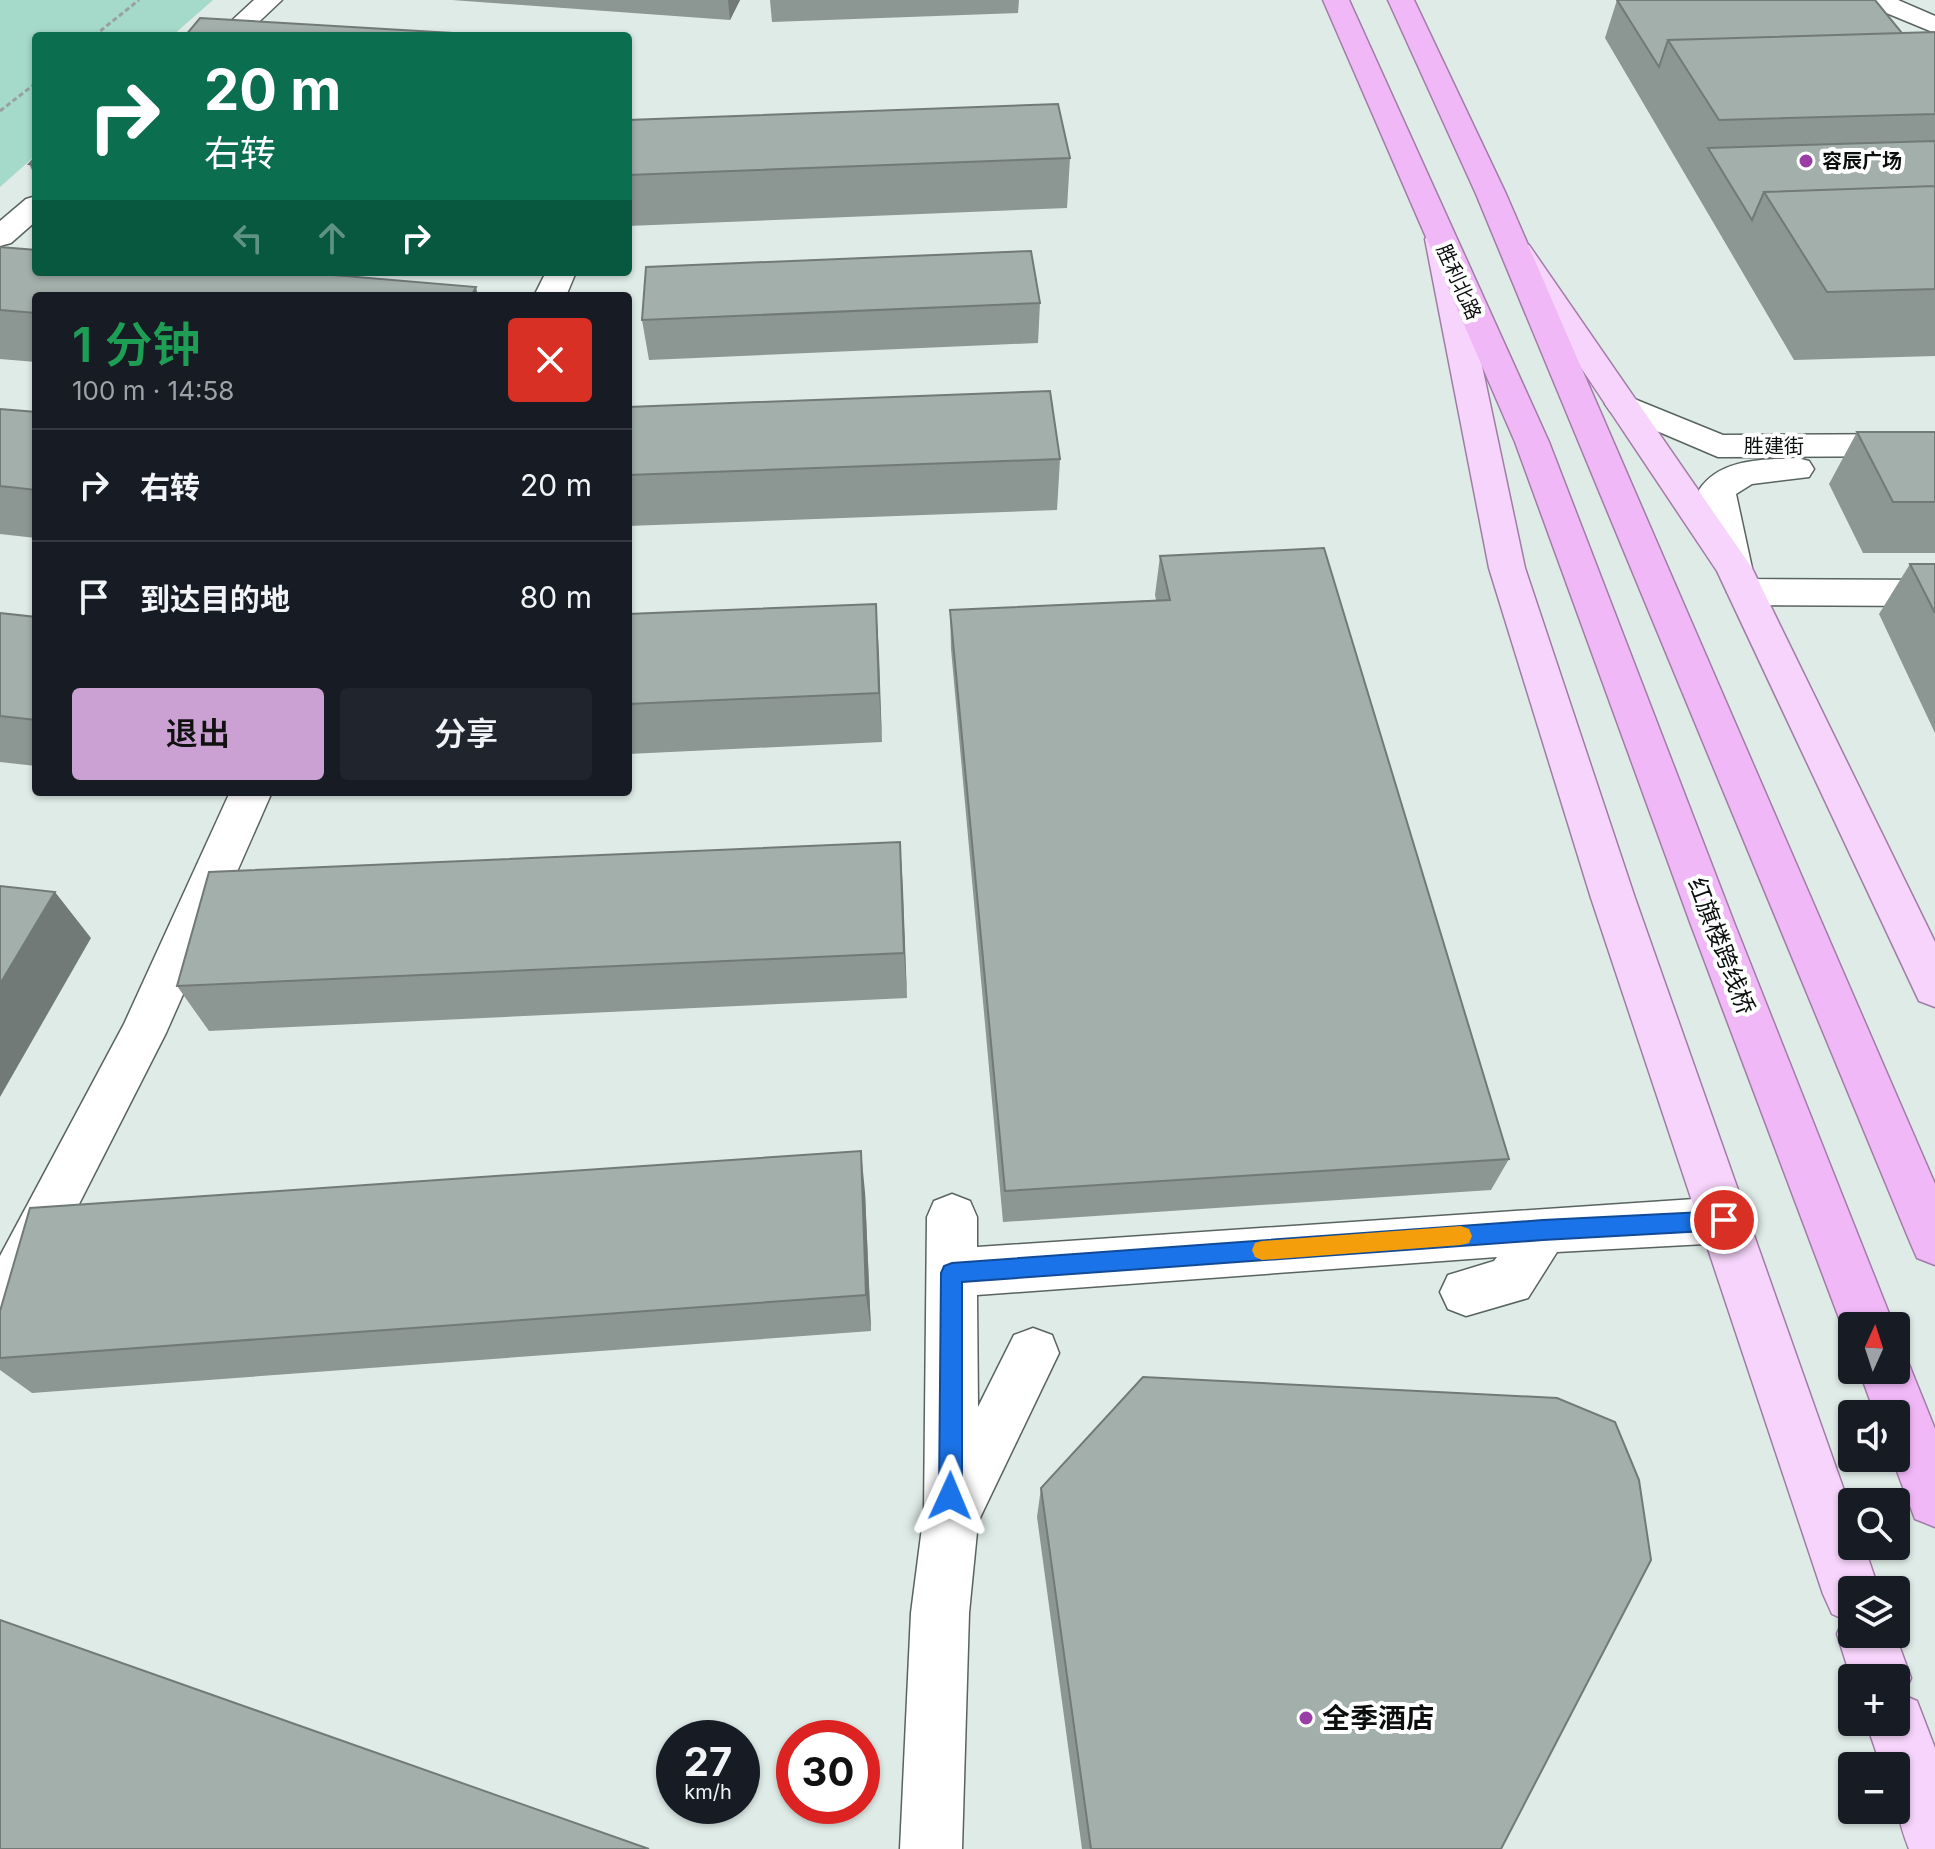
<!DOCTYPE html>
<html lang="zh">
<meta charset="utf-8">
<style>
:root{--surface:#171b24;--page:#20242c;--text:#f1f3f6;--muted:#9ea1a6;--line:#363941;--accent:#caa1d2}
body{margin:0;font-family:Inter,"Noto Sans SC",sans-serif;background:var(--page);color:var(--text);height:100vh;display:flex;flex-direction:column;font-size:30px;white-space:nowrap}
*{box-sizing:border-box;margin:0}
p{font-size:26px;color:var(--muted)}
.icon{flex:none;width:44px;height:44px;fill:none;stroke:currentColor;stroke-width:2;stroke-linecap:round;stroke-linejoin:round}
.map{position:relative;flex:1;overflow:hidden}
.details{position:absolute;left:32px;top:292px;width:600px;height:504px;display:flex;flex-direction:column;background:var(--surface);border-radius:8px;box-shadow:0 2px 6px #0004}
.details>*{flex:none}
.banner{position:absolute;left:32px;top:32px;width:600px;height:244px;border-radius:8px;box-shadow:0 2px 6px #0004;background:#0b6e4f;color:#fff;overflow:hidden}
.needle{width:52px;rotate:3deg}
.controls{position:absolute;left:1838px;top:1312px;display:grid;gap:16px}
.controls a{display:grid;place-items:center;width:72px;height:72px;border-radius:8px;background:var(--surface);box-shadow:0 2px 6px #0004;font-size:40px}
.speed{position:absolute;left:656px;top:1720px;display:flex;gap:16px;font-size:40px;font-weight:700;text-align:center}
.speed>*{display:grid;place-content:center;width:104px;height:104px;border-radius:50%;background:var(--surface);box-shadow:0 2px 6px #0004;line-height:1}
.speed small{font-size:20px;font-weight:400}
.speed .limit{border:12px solid #d22;background:#fff;color:#111}
.pin{position:absolute;display:grid;place-items:center;width:68px;height:68px;color:#fff;margin:-34px;border:4px solid #fff;border-radius:50%;box-shadow:0 2px 8px #0007}
.me{position:absolute;width:88px;margin:-44px;rotate:1deg;stroke-linejoin:round;filter:drop-shadow(0 0 6px #0008)}
.turn{display:flex;align-items:center;gap:28px;height:168px;padding:0 40px;font-size:36px}
.turn .icon{width:104px;height:104px;stroke-width:2.5}
.turn b{display:block;font-size:56px;line-height:68px}
.lanes{display:flex;align-items:center;height:76px;padding:0 40px;background:#0003;justify-content:center;gap:40px;direction:ltr}
.lanes .off{opacity:.35}
.round{display:grid;place-items:center;flex:none;width:84px;height:84px;border-radius:8px;background:var(--page)}
.headline{display:flex;align-items:center;justify-content:space-between;height:136px;padding:0 40px}
h1{font-size:48px;font-weight:600;line-height:60px;color:#1e9e55}
.primary-button{display:flex;gap:16px;margin-top:auto;padding:16px 40px}
.primary-button a{flex:1;height:92px;border-radius:8px;background:var(--accent);color:#111;font-size:32px;font-weight:600;line-height:92px;text-align:center}
.primary-button a+a{background:var(--page);color:var(--text)}
ul{padding:0;list-style:none}
li{display:flex;align-items:center;gap:24px;height:112px;padding:0 40px;border-top:2px solid var(--line)}
li div{flex:1}
li b{display:block;font-size:30px}
li em{font-style:normal}
.map>svg:first-child{display:block}
.green{fill:#a5d9c9}
.lines{fill:none;stroke-linecap:round;stroke-linejoin:round}
.minor-casing{stroke:#596360;stroke-width:3}
.major-casing{stroke:#a07da6;stroke-width:3}
.highway-casing{stroke:#a07da6;stroke-width:3}
.path{stroke:#98a19e;stroke-width:3;stroke-dasharray:5 3;stroke-linecap:butt}
.minor{fill:#fff;fill-rule:evenodd}
.major{fill:#f7d4fb;fill-rule:evenodd}
.highway{fill:#f1b8f8;fill-rule:evenodd}
.wall{fill:#8c9693}
.shaded-wall{fill:#727a78}
.building{fill:#a3afab;stroke:#727a78;stroke-width:2}
.route{fill:#1a73e8;stroke:#114b97;stroke-width:2}
.slow{fill:#f59e0b}
.poi-dot{fill:#9a3da7;stroke:#fff;stroke-width:3}
.labels{text-anchor:middle;stroke-width:8;stroke-linejoin:round;paint-order:stroke}
.far-poi-label{font-size:20px;font-weight:bold;fill:#0b0f0d;stroke:#fff;text-anchor:start}
.far-street-label{font-size:20px;fill:#0b0f0d;stroke:#fff}
.street-label{font-size:24px;fill:#0b0f0d;stroke:#fff}
.near-poi-label{font-size:28px;font-weight:bold;fill:#0b0f0d;stroke:#fff;text-anchor:start}
</style>
<div class="map">
<svg width="1935" height="1849" viewBox="0 0 1935 1849">
<rect width="100%" height="100%" fill="#dfebe7"/>
<path class="green" d="M0,0h213l-41,36h-136v119l-36,32z"/>
<g class="lines">
<defs>
<path id="minor" d="M254,0h28l-38,36h-29z
M1863,0h35l37,16v17l-68,-28z
M36,196v25l-25,22 -11,3v-25l26,-22z
M546,272h30l-10,24h-32z
M1622,394l101,41 212,-1v22l-217,1 -108,-46 -5,-7 5,-7z
M1797,458l12,3 5,8 -5,8 -57,7 -16,10 16,74 -5,9 -13,3 -13,-3 -5,-9 -17,-78c21,-32 64,-30 98,-32z
M1746,579l189,1v26l-189,-1 -13,-4 -6,-9 6,-9z
M230,792h42l-106,241 -148,291 -18,8v-76l124,-232z
M952,1194l18,7 7,16v30l747,-50 18,7 7,16 -7,16 -18,7 -167,9 -29,46 -62,18 -18,-7 -8,-17 8,-17 46,-14 3,-4 -520,38 1,112 36,-72 19,-7 19,7 7,18 -81,169 -9,91 -7,236h-62l11,-236 13,-101 3,-295 7,-16z"/>
<path id="major" d="M1440,230l11,3 4,6 70,329 110,330 217,615v33h12l15,44h-27v44h43l16,44 -8,17 14,6 18,47v101h-26c-13,-33 -13,-48 -13,-83h-15l-15,-44h30v-44h-45l-14,-44 6,-15 -11,-5 -9,-20 -232,-696 -102,-330 -64,-329 4,-6z
M1518,242l11,3 223,323 183,374v65l-16,-6 -202,-430 -214,-320 4,-6z"/>
<path id="highway" d="M1323,0h26l200,442 186,483 159,401h-42v19l-10,-19 -151,-401 -176,-483z
M1388,0h26l92,194 429,990v81l-18,-7 -7,-16 -434,-1048z
M1896,1349l8,3 31,77v98l-20,-8 -23,-61h4v-44h-21l-16,-44h37z"/>
</defs>
<use href="#minor" class="minor-casing"/>
<use href="#major" class="major-casing"/>
<use href="#highway" class="highway-casing"/>
<path class="path" d="M94,36l45,-36
M0,111l36,-28"/>
<use href="#minor" class="minor"/>
<use href="#major" class="major"/>
<use href="#highway" class="highway"/>
</g>
<path class="wall" d="M452,0h288l-10,20z
M770,0h249l-1,13 -246,9z
M1617,0l285,33 33,-1v324l-141,4 -189,-322z
M628,120l442,38 -3,50 -439,18z
M36,157v21l-7,-14z
M0,247l36,49v66l-36,-3z
M1040,303l-2,40 -389,17 -7,-40z
M628,407l432,52 -3,51 -429,16z
M0,409l36,3v126l-36,-4z
M1857,432h78v121h-72l-34,-69z
M1160,556l349,603 -18,31 -488,32 -52,-573 -1,-39 206,-10 -1,-5z
M1910,564h25v169l-56,-119z
M876,604l6,138 -254,12v-140z
M0,613l36,4v149l-36,-4z
M900,842l7,156 -698,33 -32,-45z
M865,1192l6,139 -839,62 -32,-23v-59z
M1041,1488l460,361h-419l-45,-332z"/>
<path class="shaded-wall" d="M728,0h12l-10,20z
M476,287l2,9h-7z
M876,604l3,50 3,88 -3,-49z
M900,842l3,47 4,109 -3,-45z
M55,892l36,46 -91,159v-113z
M861,1151l4,41 6,139 -5,-36z"/>
<path class="building" d="M1617,0h258l27,33 -234,7 -9,27z
M200,18l304,18h-319z
M1935,32v82l-216,6 -51,-80z
M1058,104l12,54 -442,17v-55z
M1935,141v45l-171,6 -12,28 -44,-72z
M36,157v8l-7,-1z
M1935,186v103l-108,3 -63,-100z
M0,247l36,3v22h262l178,15 -5,9h-435v17l-36,-3z
M1031,251l9,52 -398,17 4,-53z
M1050,391l10,68 -432,16v-68z
M0,409l36,3v78l-36,-4z
M1857,432h78v70h-42z
M1324,548l185,611 -504,32 -55,-581 220,-10 -10,-44z
M1910,564h25v49z
M876,604l3,89 -251,11v-90z
M0,613l36,4v103l-36,-4z
M900,842l4,111 -727,33 32,-114z
M0,886l55,6 -55,92z
M861,1151l5,144 -866,63v-47l30,-103z
M1143,1377l414,21 58,24 24,58 12,80 -150,289h-410l-50,-361z
M0,1620l649,229h-649z"/>
<path class="route" d="M1724,1211l7,3 3,6 -3,7 -7,3 -181,10 -581,42v214l-4,8 -8,3 -8,-3 -3,-8 2,-223 3,-7 8,-3 591,-43z"/>
<path class="slow" d="M1461,1226l8,3 3,7 -3,7 -8,2 -199,15 -7,-3 -3,-7 3,-7 7,-2z"/>
<g class="poi-dot">
<circle cx="1806" cy="161" r="8"/>
<circle cx="1306" cy="1718" r="8"/>
</g>
<g class="labels">
<g class="far-poi-label">
<text x="1822" y="168">容辰广场</text>
</g>
<g class="far-street-label">
<text transform="translate(1459 282) rotate(66)" y="7">胜利北路</text>
<text x="1774" y="453">胜建街</text>
</g>
<g class="street-label">
<text transform="translate(1721 946) rotate(69)" y="8">红旗楼跨线桥</text>
</g>
<g class="near-poi-label">
<text x="1322" y="1728">全季酒店</text>
</g>
</g>
</svg>
<div class="controls">
<a><svg class="needle" viewBox="-14 -14 28 28"><path d="M0-13l5 13h-10z" fill="#e53935"/><path d="M0 13l5-13h-10z" fill="#9ea1a6"/></svg></a>
<a><svg class="icon" aria-label="sound" viewBox="0 0 24 24"><path d="M4 9h4l5-4v14l-5-4H4zM17 9q2 3 0 6"/></svg></a>
<a><svg class="icon" aria-label="search" viewBox="0 0 24 24"><circle cx="10" cy="10" r="6"/><path d="M15 15l6 6"/></svg></a>
<a><svg class="icon" aria-label="layers" viewBox="0 0 24 24"><path d="M12 4l9 5-9 5-9-5zM3 14l9 5 9-5"/></svg></a>
<a>+</a>
<a>−</a>
</div>
<div class="speed"><div>27<small>km/h</small></div><div class="limit">30</div></div>
<div class="pin" style="left:1724px;top:1220px;background:#d93025"><svg class="icon" aria-label="arrive" viewBox="0 0 24 24"><path d="M6 21V4h12l-3 4 3 4H6"/></svg></div>
<svg class="me" style="left:950px;top:1496px" viewBox="-20 -20 40 40"><path d="M0-17L14 15 0 8-14 15z" fill="#1a73e8" stroke="#fff" stroke-width="4"/></svg>
<div class="banner">
<div class="turn"><svg class="icon" aria-label="right" viewBox="0 0 24 24"><path d="M7 20v-9h11M14 6l5 5-5 5"/></svg><div><b>20 m</b>右转</div></div>
<div class="lanes"><svg class="icon off" aria-label="left" viewBox="0 0 24 24"><path d="M17 20v-9H6M10 6l-5 5 5 5"/></svg><svg class="icon off" aria-label="ahead" viewBox="0 0 24 24"><path d="M12 20V5M6 11l6-6 6 6"/></svg><svg class="icon" aria-label="right" viewBox="0 0 24 24"><path d="M7 20v-9h11M14 6l5 5-5 5"/></svg></div>
</div>
<section class="details">
<div class="headline"><div><h1>1 分钟</h1><p>100 m · 14:58</p></div><a class="round" style="background:#d93025;color:#fff"><svg class="icon" aria-label="close" viewBox="0 0 24 24"><path d="M6 6l12 12M18 6L6 18"/></svg></a></div>
<ul>
<li><svg class="icon" aria-label="right" viewBox="0 0 24 24"><path d="M7 20v-9h11M14 6l5 5-5 5"/></svg><div><b>右转</b></div><em>20 m</em></li>
<li><svg class="icon" aria-label="arrive" viewBox="0 0 24 24"><path d="M6 21V4h12l-3 4 3 4H6"/></svg><div><b>到达目的地</b></div><em>80 m</em></li>
</ul>
<div class="primary-button"><a>退出</a><a>分享</a></div>
</section>
</div>
